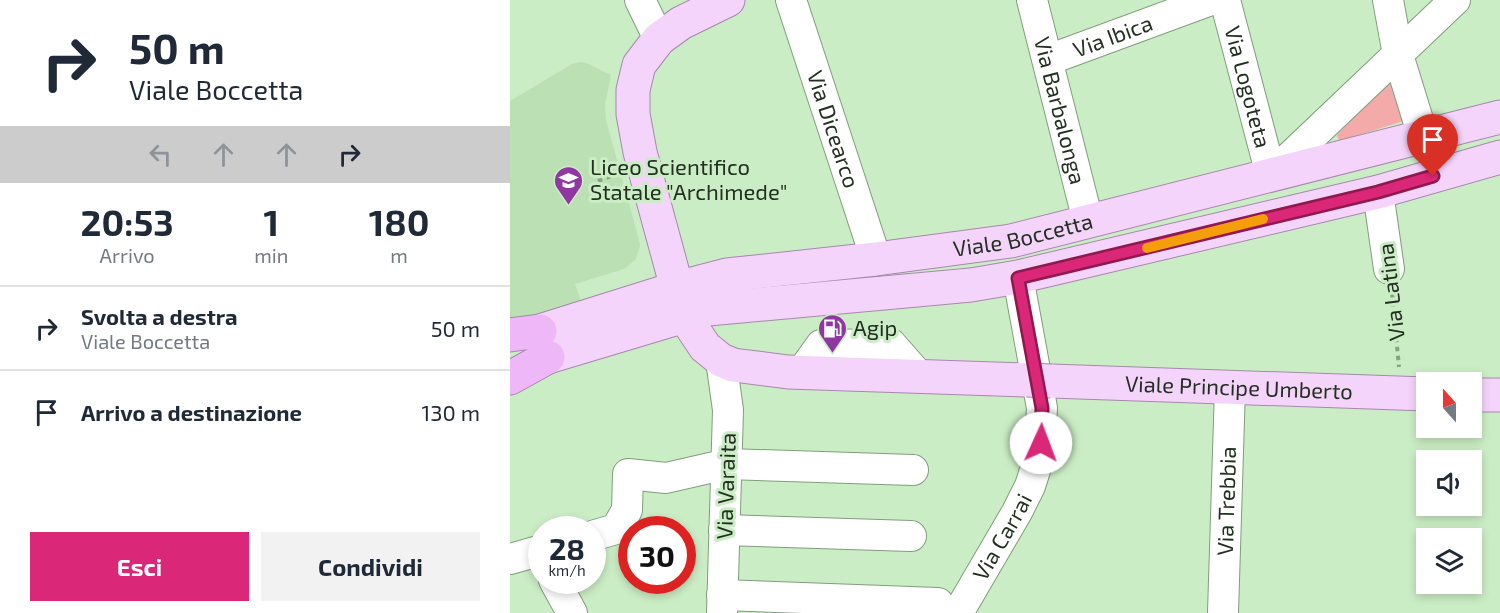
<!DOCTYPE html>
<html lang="it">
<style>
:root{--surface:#fff;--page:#f2f2f3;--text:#1f2937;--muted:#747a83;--line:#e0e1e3;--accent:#db2777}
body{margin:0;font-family:"Exo 2",sans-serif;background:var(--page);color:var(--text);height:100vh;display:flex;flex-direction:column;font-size:22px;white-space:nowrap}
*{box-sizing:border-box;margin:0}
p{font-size:20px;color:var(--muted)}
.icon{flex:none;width:33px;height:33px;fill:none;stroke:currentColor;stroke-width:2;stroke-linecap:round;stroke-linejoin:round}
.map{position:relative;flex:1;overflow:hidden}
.panel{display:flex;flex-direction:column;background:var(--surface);width:510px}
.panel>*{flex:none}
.hud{background:#fff;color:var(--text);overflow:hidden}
.needle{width:39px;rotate:339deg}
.controls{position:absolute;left:906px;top:372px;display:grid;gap:12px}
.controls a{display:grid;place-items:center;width:66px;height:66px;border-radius:0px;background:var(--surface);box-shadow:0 3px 9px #0003;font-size:30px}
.speed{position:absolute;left:18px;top:516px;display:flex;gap:12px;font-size:30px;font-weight:700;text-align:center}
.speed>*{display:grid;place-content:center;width:78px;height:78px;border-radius:50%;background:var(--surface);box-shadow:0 3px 9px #0003;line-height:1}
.speed small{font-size:15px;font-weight:400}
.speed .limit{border:9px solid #d22;background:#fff;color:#111}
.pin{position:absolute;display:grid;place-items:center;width:51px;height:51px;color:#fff;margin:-62px -26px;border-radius:50% 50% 50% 0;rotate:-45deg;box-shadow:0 0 6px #0007}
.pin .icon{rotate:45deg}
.me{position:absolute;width:66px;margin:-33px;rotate:2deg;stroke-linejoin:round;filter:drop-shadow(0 0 4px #0008)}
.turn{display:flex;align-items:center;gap:21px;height:126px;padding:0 30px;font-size:27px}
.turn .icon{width:78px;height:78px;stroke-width:2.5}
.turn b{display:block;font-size:42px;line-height:51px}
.lanes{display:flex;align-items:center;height:57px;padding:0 30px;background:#0003;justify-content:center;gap:30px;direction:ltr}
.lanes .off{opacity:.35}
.eta{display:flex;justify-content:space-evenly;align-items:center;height:102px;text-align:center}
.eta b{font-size:36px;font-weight:700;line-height:42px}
.button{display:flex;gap:12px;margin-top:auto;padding:12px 30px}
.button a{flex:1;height:69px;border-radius:0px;background:var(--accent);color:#fff;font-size:24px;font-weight:700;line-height:69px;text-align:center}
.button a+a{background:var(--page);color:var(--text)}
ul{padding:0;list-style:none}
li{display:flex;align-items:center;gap:18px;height:84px;padding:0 30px;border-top:2px solid var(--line)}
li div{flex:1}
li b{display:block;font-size:22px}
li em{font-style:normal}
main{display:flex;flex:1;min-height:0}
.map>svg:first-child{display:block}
.built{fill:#bae0b4}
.green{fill:#f4aaa8}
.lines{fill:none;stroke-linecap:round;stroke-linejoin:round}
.minor-casing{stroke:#7f9f7a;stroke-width:32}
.major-casing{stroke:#a788ad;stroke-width:35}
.highway-casing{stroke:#a788ad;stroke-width:35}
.path{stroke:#89a385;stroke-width:4;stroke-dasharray:4.5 4.5;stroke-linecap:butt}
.minor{stroke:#fff;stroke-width:30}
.major{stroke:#f5d4fb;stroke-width:33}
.highway{stroke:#eeb8f8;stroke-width:33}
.major-bridge-casing{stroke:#a788ad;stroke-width:35;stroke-linecap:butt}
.major-bridge{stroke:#f5d4fb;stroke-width:33}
.route-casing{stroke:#8e194d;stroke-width:15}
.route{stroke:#db2777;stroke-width:10}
.slow{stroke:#f59e0b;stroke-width:10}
.labels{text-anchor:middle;stroke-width:6;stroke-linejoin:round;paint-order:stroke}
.street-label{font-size:22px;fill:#233021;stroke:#cbedc5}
.poi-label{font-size:22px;fill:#233021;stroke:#cbedc5;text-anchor:start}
</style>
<main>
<section class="panel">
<div class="hud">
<div class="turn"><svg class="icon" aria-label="right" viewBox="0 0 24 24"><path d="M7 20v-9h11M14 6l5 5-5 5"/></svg><div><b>50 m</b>Viale Boccetta</div></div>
<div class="lanes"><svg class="icon off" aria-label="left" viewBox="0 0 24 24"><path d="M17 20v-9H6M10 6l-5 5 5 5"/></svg><svg class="icon off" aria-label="ahead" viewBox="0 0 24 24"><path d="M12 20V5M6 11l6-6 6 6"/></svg><svg class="icon off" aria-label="ahead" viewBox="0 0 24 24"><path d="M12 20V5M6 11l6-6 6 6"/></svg><svg class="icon" aria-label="right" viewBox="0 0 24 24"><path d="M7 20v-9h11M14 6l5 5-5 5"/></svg></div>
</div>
<div class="eta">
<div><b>20:53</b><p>Arrivo</p></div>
<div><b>1</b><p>min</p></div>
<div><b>180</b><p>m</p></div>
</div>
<ul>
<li><svg class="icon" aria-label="right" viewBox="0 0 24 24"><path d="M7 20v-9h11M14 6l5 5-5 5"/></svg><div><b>Svolta a destra</b><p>Viale Boccetta</p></div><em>50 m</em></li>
<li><svg class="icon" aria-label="arrive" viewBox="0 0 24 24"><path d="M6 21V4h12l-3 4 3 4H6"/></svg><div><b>Arrivo a destinazione</b></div><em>130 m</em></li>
</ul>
<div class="button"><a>Esci</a><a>Condividi</a></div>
</section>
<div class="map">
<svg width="990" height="613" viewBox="0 0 990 613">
<rect width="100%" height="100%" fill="#cbedc5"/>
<path class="built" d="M71,62l8,2 22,11 -6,30 1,15 32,116 2,9 -2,8 -3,7 -11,9 -49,15 8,23 -73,16v-222l62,-37z"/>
<path class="green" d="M882,75l15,45 -68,21 -2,-6z"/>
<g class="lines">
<defs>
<g id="minor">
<path d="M130,0l19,39"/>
<path id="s1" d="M281,0l85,259"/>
<path id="s2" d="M522,0l56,221"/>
<path id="s3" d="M715,0l46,175 184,-175"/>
<path d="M878,0l10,55 25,81"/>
<path id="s4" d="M538,60l163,-60"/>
<path d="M868,192l11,77"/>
<path d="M211,360l7,50 -6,203"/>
<path d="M291,373l20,-28 70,-1 29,33"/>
<path d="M214,530l187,6"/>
<path d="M82,536l24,-7 11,-19 1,-36 38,4 61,-14 186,6"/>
<path d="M0,559l32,-9"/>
<path d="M44,580l18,33"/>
<path d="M212,595l216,8"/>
<path id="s5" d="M448,613l59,-101 13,-26 9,-28 3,-50 -24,-131"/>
<path id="s6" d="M713,613l7,-226"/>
</g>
<g id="major">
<path d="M218,0l-47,23 -22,16 -20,26 -6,25v24l7,38 37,136 14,38 14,21 16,13 12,5 55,7 239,8"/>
<path id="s7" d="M30,331l137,-43 50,-13 149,-16 135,-18 489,-124"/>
<path d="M38,357l160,-48 263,-24 47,-8 360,-85 122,-35"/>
<path id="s8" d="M541,381l375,13"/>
<path d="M962,395h28"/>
</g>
<path id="highway" d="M0,335l30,-4
M0,378l38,-21"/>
</defs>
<use href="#minor" class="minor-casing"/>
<use href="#major" class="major-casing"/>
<use href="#highway" class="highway-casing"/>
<path class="path" d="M88,181l21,-8
M882,293l7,74"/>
<use href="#minor" class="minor"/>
<use href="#major" class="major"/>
<use href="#highway" class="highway"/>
<defs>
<path id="major-bridge" d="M517,380l24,1"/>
</defs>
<use href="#major-bridge" class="major-bridge-casing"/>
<use href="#major-bridge" class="major-bridge"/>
</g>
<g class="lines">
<defs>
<path id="route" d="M531,443l1,-35 -24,-130 360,-86 55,-16"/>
</defs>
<use href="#route" class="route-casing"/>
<use href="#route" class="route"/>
<path class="slow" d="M637,248l116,-29"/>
</g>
<defs>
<symbol id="school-pin" viewBox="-11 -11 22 30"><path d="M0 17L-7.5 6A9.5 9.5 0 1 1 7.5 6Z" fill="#9137a2" stroke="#cbedc5"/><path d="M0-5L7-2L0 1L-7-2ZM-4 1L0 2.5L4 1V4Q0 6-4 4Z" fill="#fff"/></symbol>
<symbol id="fuel-pin" viewBox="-11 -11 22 30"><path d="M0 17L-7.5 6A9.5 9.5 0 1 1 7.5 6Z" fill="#9137a2" stroke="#cbedc5"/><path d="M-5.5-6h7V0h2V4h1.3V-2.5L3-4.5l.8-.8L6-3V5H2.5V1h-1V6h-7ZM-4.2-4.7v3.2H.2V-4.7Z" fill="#fff"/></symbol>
</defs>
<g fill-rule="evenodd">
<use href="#school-pin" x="42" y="164" width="33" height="45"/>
<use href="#fuel-pin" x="306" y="312" width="33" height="45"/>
</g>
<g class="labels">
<g class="street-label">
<text dy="8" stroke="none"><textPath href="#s4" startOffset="69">Via Ibica</textPath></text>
<text dy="8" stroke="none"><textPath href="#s3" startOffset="90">Via Logoteta</textPath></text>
<text dy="8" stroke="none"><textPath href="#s2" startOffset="114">Via Barbalonga</textPath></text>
<text dy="8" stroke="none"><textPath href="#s1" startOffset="136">Via Dicearco</textPath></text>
<text dy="8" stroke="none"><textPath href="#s7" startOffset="494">Viale Boccetta</textPath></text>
<text transform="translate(881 292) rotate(-97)" y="8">Via Latina</text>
<text dy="8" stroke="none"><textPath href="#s8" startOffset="188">Viale Principe Umberto</textPath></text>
<text transform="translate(216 486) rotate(-88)" y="8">Via Varaita</text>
<text dy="8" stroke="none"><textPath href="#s6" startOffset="112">Via Trebbia</textPath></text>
<text dy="8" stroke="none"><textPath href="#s5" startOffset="88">Via Carrai</textPath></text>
</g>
<g class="poi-label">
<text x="80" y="175">Liceo Scientifico<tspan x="80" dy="25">Statale "Archimede"</tspan></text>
<text x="343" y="336">Agip</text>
</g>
</g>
</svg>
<div class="controls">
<a><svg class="needle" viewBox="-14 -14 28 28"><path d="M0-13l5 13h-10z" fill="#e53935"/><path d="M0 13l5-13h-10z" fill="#747a83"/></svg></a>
<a><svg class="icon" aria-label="sound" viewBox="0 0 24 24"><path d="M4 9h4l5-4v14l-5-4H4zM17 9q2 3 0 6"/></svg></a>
<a><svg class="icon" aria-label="layers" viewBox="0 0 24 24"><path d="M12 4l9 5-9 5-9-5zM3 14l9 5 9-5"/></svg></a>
</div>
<div class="speed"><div>28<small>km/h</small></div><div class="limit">30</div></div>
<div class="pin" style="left:923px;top:176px;background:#d93025"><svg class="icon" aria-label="arrive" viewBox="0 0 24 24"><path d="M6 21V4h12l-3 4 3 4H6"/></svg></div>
<svg class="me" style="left:531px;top:443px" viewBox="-20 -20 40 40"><circle r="19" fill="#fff"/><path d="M0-13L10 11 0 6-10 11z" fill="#db2777"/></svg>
</div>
</main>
